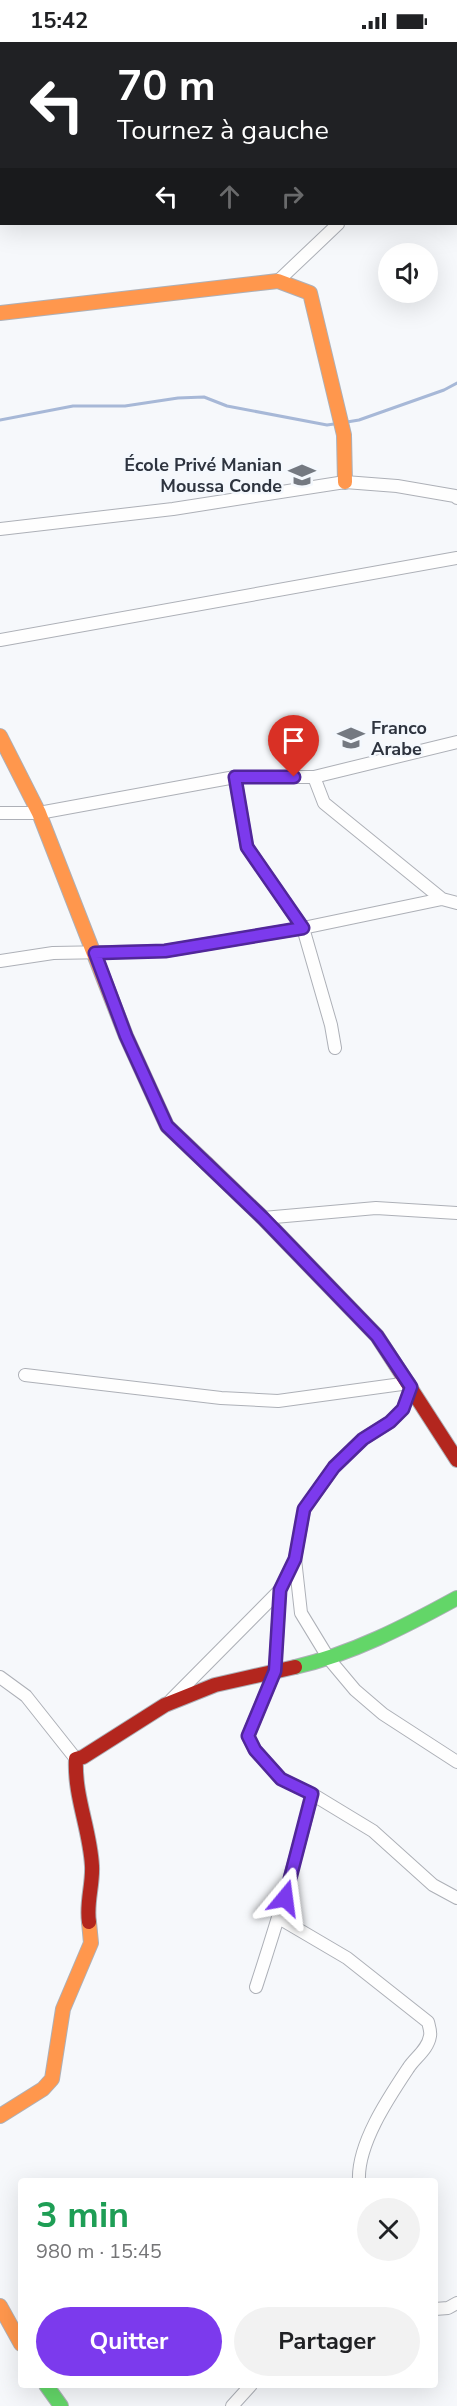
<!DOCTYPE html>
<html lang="fr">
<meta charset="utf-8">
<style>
:root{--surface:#fff;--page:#f2f2f2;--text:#202124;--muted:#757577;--accent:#7c3aed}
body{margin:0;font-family:"Nunito Sans",sans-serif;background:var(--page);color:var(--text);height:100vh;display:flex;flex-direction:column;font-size:22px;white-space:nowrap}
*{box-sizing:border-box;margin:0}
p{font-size:20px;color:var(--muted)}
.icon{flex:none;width:33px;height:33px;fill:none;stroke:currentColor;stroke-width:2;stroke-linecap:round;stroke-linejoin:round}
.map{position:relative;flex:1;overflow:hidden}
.side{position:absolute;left:18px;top:2136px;width:420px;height:210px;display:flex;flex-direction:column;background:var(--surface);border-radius:6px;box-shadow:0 6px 24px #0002}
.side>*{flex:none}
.top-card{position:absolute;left:0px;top:0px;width:458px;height:183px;box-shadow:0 6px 24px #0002;background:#202124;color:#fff;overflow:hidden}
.buttons{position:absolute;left:378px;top:201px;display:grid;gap:12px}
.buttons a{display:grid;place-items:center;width:60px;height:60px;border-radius:50%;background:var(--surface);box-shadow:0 6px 24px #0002;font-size:30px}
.pin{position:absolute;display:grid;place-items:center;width:51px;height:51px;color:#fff;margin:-62px -26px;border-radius:50% 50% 50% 0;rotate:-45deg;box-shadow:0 0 6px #0007}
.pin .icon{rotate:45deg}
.me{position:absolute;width:66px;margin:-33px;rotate:16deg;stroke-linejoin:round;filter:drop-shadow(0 0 4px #0008)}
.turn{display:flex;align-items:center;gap:21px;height:126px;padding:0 18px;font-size:27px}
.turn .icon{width:78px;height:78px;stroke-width:2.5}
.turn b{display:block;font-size:42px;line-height:51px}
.lanes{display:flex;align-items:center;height:57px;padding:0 18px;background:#0003;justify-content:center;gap:30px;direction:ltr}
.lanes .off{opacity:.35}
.round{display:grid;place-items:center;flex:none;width:63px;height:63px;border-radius:32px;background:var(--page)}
.overview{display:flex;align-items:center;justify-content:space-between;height:102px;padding:0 18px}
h1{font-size:36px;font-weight:700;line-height:45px;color:#1e9e55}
.action{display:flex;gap:12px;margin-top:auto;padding:12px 18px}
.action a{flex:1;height:69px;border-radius:36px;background:var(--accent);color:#fff;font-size:24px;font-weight:700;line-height:69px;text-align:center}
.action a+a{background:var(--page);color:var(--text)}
.status{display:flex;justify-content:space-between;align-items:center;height:42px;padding:0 30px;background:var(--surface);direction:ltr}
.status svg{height:16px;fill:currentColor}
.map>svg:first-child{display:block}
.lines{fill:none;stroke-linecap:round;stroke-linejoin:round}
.stream{stroke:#a7b8d7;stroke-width:3}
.street-casing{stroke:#adb0b7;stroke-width:14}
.fast-casing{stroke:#adb0b7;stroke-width:16}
.slow-casing{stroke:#adb0b7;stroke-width:16}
.jam-casing{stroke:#adb0b7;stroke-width:16}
.street{stroke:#fefefe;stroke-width:12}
.fast{stroke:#63d668;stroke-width:14}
.slow{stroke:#ff974d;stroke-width:14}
.jam{stroke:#b3261e;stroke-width:14}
.route-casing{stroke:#51269a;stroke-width:15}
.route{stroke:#7c3aed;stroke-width:10}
.labels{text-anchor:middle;stroke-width:5;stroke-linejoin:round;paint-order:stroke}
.poi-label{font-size:18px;font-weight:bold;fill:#2e343f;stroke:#f4f8fd;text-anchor:end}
</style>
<div class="status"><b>15:42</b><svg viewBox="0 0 49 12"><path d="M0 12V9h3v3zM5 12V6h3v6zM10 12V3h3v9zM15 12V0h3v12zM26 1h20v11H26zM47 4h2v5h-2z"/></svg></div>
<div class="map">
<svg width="457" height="2364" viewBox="0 0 457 2364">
<rect width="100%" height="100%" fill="#f6f8fb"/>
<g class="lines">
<path class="stream" d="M0,378l73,-14h52l53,-8 26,-1 23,9 100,19 7,-1
M347,380l12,-2 85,-30 13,-7"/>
<defs>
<path id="street" d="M456,127l1,1
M278,239l60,-57
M0,487l173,-20 172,-27 52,4 58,10 2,2
M0,598l457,-82
M235,735l12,70 56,81 28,97 4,23
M314,735l10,26 118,96
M0,771h39l196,-36h79l143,-35
M0,919l53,-8 112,-2 138,-23 139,-29 15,4
M263,1176l113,-10 81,5
M25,1333l196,23 57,3 131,-18
M411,1345l-8,22 -13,13 -27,17 -29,28 -30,43 -9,49 6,54 28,46 26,31 28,24 74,48
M295,1517l-15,31 -5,81 -27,65 7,14 26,29 31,15 61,37 60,54 24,13
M0,1635l26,19 50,63
M171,1658l109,-110
M279,1876l68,40 81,64c1,4 3,10 2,14 -2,13 -14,21 -21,31 -20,30 -52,77 -50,114
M256,1945c21,-64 40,-127 56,-193
M435,2267l13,-1 9,-5
M232,2364l19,-21"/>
<path id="fast" d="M61,2l15,-2
M456,26l1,-1
M295,1625c57,-13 111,-41 162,-69
M46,2343l15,21"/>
<path id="slow" d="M0,271l278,-32 32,12 34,142 1,47
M0,694l39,77 87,223 41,90 40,38
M0,2074l43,-27 9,-10 11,-70 28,-66 -2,-21
M0,2264l21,38"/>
<path id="jam" d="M136,0l3,2
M0,10h2
M207,1122l56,54 114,118 80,124
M89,1880c-3,-19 4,-37 3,-56 -2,-37 -18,-70 -16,-107l7,-2 82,-52 50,-20 80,-18"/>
</defs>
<use href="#street" class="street-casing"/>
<use href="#fast" class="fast-casing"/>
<use href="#slow" class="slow-casing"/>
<use href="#jam" class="jam-casing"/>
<use href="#street" class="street"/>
<use href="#fast" class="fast"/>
<use href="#slow" class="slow"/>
<use href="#jam" class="jam"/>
</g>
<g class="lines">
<defs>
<path id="route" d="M285,1856l27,-104 -31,-15 -26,-29 -7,-14 27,-65 5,-81 15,-31 9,-50 30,-42 29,-28 27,-17 13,-13 8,-22 -34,-51 -114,-118 -96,-92 -41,-90 -31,-83 70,-2 138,-23 -56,-81 -12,-70h59"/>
</defs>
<use href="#route" class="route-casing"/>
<use href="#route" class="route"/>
</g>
<defs>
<symbol id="school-bare" viewBox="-9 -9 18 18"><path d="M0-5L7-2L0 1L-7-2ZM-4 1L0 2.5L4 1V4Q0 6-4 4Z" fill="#747981" stroke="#f4f8fd" stroke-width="2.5" paint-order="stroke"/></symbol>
</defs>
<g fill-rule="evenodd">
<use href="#school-bare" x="283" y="414" width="38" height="38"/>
<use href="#school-bare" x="332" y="677" width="38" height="38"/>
</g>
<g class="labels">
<g class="poi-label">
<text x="282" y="429">École Privé Manian<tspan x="282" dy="21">Moussa Conde</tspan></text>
<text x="371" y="692" text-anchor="start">Franco<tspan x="371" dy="21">Arabe</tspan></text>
</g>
</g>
</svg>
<div class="buttons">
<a><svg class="icon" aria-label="sound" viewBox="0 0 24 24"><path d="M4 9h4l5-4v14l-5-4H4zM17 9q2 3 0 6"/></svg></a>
</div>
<div class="pin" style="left:294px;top:735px;background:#d93025"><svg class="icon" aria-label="arrive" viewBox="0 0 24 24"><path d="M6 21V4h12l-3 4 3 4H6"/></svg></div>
<svg class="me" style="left:285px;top:1856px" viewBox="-20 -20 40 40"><path d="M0-17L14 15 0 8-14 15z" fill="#7c3aed" stroke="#fff" stroke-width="4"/></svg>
<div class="top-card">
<div class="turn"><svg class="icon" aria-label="left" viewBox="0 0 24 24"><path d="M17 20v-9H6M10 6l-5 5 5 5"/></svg><div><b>70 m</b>Tournez à gauche</div></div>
<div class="lanes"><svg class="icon" aria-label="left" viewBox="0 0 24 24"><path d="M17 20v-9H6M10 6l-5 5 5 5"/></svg><svg class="icon off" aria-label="ahead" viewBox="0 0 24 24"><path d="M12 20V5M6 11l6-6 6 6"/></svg><svg class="icon off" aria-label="right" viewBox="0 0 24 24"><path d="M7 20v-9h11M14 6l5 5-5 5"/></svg></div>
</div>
<section class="side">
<div class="overview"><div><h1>3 min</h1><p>980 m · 15:45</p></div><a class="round"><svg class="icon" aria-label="close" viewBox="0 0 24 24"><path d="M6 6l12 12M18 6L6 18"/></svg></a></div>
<div class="action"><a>Quitter</a><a>Partager</a></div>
</section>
</div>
